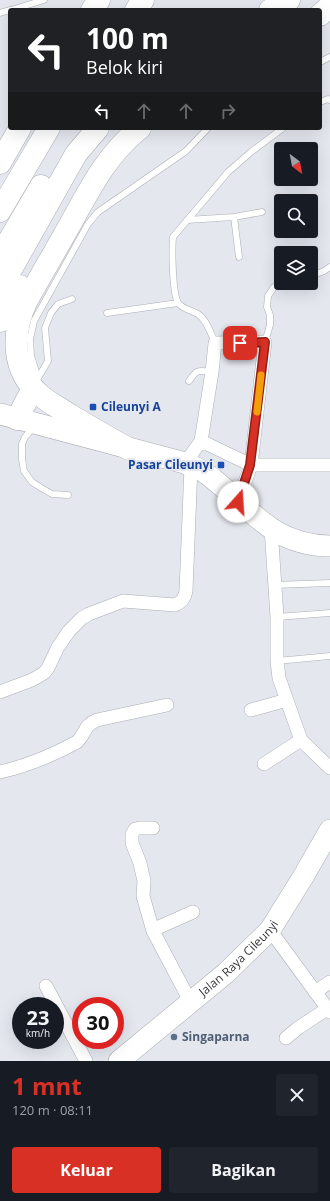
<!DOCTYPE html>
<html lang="id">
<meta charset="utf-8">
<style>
:root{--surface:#171b24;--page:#20242c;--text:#f1f3f6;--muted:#9ea1a6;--accent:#d93025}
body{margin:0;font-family:"Open Sans",sans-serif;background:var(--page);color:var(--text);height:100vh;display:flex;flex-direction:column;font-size:15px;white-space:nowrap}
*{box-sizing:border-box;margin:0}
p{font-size:13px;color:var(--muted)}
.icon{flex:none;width:22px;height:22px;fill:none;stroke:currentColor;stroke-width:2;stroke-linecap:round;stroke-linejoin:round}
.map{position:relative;height:1061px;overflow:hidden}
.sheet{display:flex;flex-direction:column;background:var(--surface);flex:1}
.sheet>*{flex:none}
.banner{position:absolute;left:8px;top:8px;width:314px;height:122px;border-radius:4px;box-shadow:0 4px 16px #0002;background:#202124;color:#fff;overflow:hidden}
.needle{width:26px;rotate:148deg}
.buttons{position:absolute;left:274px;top:142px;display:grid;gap:8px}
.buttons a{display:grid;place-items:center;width:44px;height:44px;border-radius:4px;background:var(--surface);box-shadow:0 4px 16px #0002;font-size:20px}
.speed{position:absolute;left:12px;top:997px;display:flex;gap:8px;font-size:20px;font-weight:700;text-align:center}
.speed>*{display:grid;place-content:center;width:52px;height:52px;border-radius:50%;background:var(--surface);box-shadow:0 4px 16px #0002;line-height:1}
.speed small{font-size:10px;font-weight:400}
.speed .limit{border:6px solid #d22;background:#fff;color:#111}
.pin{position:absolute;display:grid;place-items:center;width:34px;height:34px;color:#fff;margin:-17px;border-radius:8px;box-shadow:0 2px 6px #0006}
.me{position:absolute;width:44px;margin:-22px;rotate:19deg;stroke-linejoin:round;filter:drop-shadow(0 0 3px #0008)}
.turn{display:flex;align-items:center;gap:14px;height:84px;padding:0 12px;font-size:18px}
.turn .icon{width:52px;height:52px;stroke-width:2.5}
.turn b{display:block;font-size:28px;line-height:34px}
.lanes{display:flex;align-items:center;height:38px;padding:0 12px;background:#0003;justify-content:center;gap:20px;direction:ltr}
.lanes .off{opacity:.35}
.round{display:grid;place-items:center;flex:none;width:42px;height:42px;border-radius:4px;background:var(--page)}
.summary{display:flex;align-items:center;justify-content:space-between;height:68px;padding:0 12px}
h1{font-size:24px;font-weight:700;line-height:30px;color:var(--accent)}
.primary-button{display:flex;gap:8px;margin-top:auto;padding:8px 12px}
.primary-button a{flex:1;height:46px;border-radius:4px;background:var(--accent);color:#fff;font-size:16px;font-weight:700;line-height:46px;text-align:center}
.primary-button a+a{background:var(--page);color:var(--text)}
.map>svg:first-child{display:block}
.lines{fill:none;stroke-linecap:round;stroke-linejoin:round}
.service-casing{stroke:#abaeb4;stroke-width:7}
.minor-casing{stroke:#abaeb4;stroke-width:14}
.trunk-casing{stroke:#abaeb4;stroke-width:22}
.motorway-casing{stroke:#abaeb4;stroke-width:23}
.service{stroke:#fff;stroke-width:6}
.minor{stroke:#fff;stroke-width:13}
.trunk{stroke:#fff;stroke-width:21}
.motorway{stroke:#fff;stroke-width:22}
.route-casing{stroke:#8d1f18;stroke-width:10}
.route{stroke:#d93025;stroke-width:7}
.slow{stroke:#f59e0b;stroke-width:7}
.transit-dot{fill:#1a4fb4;stroke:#e4e7ee;stroke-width:1.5}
.service-dot{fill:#5c6f8a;stroke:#e4e7ee;stroke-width:1.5}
.labels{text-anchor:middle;stroke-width:4;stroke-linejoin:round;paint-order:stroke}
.transit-label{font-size:12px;font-weight:bold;fill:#164399;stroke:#e4e7ee;text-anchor:start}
.street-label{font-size:12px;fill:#36373a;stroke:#e4e7ee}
.service-label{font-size:12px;font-weight:bold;fill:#4e5e75;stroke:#e4e7ee;text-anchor:start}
</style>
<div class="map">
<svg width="330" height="1061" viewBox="0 0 330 1061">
<rect width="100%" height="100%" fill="#e4e7ee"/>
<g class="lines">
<defs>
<path id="service" d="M11,10l33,-10
M0,13l10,-3
M320,62l10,-5
M320,102l8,-3 2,1
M234,217l5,40
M187,220l47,-3 28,-5
M311,276l13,-5 6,-4
M107,313l71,-10
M265,342l5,-17v-10l-3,-8 1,-11 6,-9 12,-4
M215,343c-4,-9 -8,-23 -17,-29 -7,-4 -13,-4 -19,-10 -7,-8 -7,-55 -6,-67l55,-65 23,-20 32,-24
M38,378l10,-17 -3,-33 6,-15 7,-9 14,-5
M189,381c8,-12 9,-11 23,-9
M36,382l2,-4 -7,-22 -1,-17 4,-18 54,-97 10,-12 88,-61 22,-23
M33,428l-8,9 -3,7v15l2,12 8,11 11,7 9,5 16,1
M274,585l56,-2
M277,617l53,-4
M277,661l53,-5"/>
<path id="minor" d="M201,441l50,24h79
M185,463l16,-22 11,-69 3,-29 50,-1 -14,123 -13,37
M271,528l6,89v44l2,17 22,62 29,28
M0,692l32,-12 12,-7 4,-5 10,-21 11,-16 13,-13 7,-4 34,-13 52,4c7,-3 10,-7 11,-14l5,-125
M251,710l36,-10
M264,764l37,-24
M0,772c27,-6 53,-17 77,-30 10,-10 6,-16 20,-22l70,-15
M153,828h-13l-5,1 -3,5v9l8,20 4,18 -1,15 10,35 38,72
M270,930l60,82
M153,931l6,-4 34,-15
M46,986l40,75
M315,992l15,-10
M286,1038l12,-10 29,-19"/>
<g id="trunk">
<path d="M0,414l185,49c6,3 13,5 19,9 45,32 64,73 126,74"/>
<path id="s1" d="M119,1061l107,-88 44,-43 33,-53 27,-47"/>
</g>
<path id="motorway" d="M92,10l7,-10
M136,10l7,-10
M270,10l19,-10
M320,15l10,-9
M0,163l20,-35
M0,211l49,-83
M0,256l41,-70
M0,289l76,-135 22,-26
M0,321l20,-35
M17,419l16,-31
M129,449c-20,-11 -39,-22 -59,-34 -10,-7 -21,-12 -30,-20 -29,-25 -28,-62 -14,-93 15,-27 31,-54 46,-81 18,-33 37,-69 68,-93"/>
</defs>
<use href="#service" class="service-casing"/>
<use href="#minor" class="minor-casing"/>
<use href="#trunk" class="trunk-casing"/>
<use href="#motorway" class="motorway-casing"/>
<use href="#service" class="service"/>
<use href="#minor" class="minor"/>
<use href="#trunk" class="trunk"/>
<use href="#motorway" class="motorway"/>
</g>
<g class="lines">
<defs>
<path id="route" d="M238,502l12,-37 15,-123 -25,1"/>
</defs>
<use href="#route" class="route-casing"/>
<use href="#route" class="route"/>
<path class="slow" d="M257,412l4,-37"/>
</g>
<g class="transit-dot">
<rect x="89" y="403" width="8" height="8" rx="2"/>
<rect x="217" y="461" width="8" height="8" rx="2"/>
</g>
<circle class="service-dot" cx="174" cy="1037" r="4"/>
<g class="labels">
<g class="transit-label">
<text x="101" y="411">Cileunyi A</text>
<text x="213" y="469" text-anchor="end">Pasar Cileunyi</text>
</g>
<g class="street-label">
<text dy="4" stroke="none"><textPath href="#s1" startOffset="158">Jalan Raya Cileunyi</textPath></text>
</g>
<g class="service-label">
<text x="182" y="1041">Singaparna</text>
</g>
</g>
</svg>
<div class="buttons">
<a><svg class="needle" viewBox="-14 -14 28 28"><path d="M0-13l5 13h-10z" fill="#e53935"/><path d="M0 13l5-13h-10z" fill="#9ea1a6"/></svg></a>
<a><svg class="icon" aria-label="search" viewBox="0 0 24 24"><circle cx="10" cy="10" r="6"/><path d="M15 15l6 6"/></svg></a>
<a><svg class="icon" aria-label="layers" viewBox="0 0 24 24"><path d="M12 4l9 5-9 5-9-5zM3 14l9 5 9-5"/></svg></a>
</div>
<div class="speed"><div>23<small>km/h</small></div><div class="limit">30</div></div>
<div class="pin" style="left:240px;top:343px;background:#d93025"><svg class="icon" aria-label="arrive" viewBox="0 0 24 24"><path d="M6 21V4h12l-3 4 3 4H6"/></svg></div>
<svg class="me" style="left:238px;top:502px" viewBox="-20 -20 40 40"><circle r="19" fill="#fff"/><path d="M0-13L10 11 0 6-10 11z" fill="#d93025"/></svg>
<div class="banner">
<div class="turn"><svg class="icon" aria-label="left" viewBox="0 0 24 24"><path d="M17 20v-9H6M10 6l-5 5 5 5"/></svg><div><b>100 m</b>Belok kiri</div></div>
<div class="lanes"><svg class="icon" aria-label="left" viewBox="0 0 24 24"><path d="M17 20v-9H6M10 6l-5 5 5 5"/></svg><svg class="icon off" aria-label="ahead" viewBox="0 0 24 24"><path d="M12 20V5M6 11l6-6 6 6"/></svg><svg class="icon off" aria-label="ahead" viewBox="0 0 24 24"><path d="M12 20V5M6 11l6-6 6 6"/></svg><svg class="icon off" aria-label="right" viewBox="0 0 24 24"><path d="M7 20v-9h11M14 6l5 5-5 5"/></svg></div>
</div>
</div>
<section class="sheet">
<div class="summary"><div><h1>1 mnt</h1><p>120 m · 08:11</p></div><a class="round"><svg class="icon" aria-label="close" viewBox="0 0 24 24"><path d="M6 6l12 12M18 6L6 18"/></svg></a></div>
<div class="primary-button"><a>Keluar</a><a>Bagikan</a></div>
</section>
